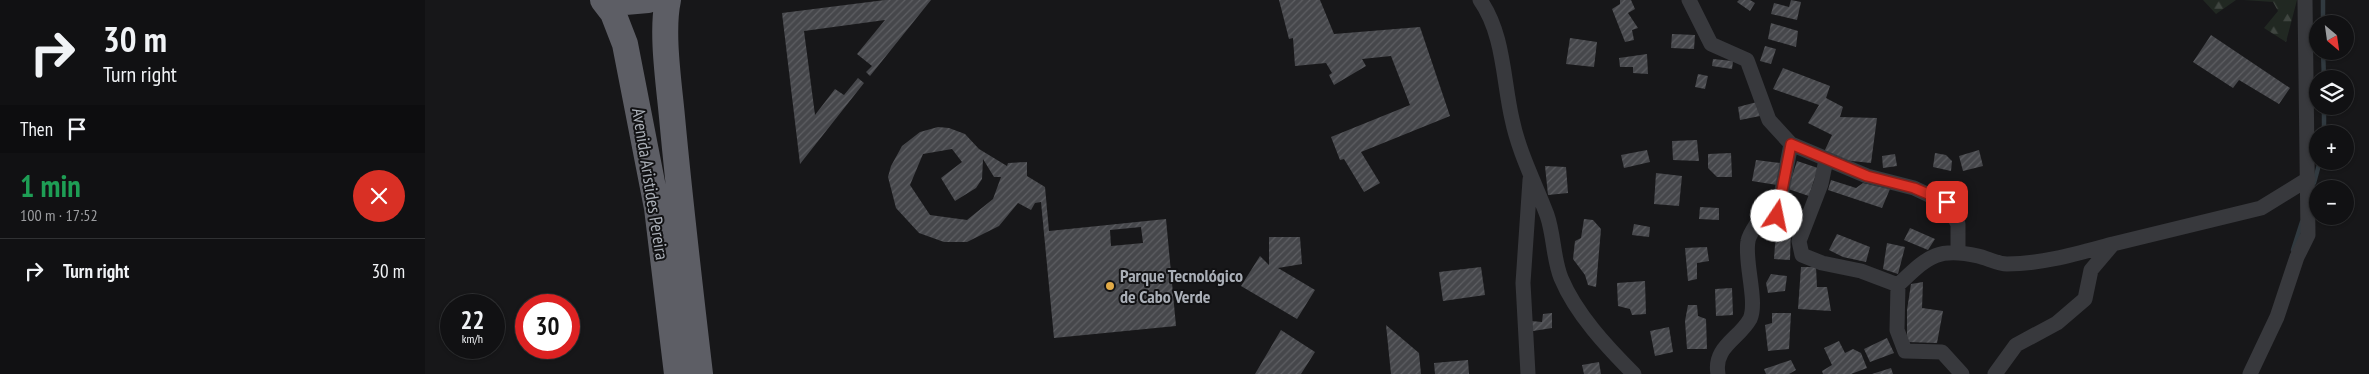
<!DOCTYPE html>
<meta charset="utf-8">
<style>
:root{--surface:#111113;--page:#1a1a1c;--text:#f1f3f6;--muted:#9c9da0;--line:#303133}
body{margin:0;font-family:"PT Sans Narrow",sans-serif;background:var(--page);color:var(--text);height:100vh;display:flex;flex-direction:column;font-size:19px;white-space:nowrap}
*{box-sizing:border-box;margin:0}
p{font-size:16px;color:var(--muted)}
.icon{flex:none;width:28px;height:28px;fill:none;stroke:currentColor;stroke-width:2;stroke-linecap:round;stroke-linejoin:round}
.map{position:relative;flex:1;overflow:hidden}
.panel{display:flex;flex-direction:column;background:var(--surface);width:425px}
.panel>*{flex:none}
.top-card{background:#111113;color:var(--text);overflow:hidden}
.needle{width:32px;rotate:151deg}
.controls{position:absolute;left:1884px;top:15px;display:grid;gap:10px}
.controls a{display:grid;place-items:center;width:45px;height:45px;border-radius:50%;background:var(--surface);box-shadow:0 1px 4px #0004,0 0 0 1px var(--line);font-size:25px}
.speed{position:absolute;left:15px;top:294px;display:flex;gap:10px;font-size:25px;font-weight:700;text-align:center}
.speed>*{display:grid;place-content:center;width:65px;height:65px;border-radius:50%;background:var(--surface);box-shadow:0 1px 4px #0004,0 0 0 1px var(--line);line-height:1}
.speed small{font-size:12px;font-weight:400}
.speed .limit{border:8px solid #d22;background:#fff;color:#111}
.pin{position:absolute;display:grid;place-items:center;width:42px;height:42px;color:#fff;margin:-21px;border-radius:10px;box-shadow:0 2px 8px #0006}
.me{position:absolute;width:55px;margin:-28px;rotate:11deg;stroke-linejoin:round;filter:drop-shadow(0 0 4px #0008)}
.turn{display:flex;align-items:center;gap:18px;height:105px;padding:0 20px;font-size:22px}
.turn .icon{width:65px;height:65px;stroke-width:2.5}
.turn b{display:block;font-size:35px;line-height:42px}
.then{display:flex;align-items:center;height:48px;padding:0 20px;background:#0003;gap:10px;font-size:19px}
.round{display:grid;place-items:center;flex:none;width:52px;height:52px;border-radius:26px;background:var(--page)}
.summary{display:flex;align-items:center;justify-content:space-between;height:85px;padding:0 20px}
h1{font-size:30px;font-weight:700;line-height:38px;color:#1e9e55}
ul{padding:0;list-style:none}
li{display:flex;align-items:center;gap:15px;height:65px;padding:0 20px;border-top:1px solid var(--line)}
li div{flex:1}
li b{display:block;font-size:19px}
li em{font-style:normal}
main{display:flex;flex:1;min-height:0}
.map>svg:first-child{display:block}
.forest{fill:url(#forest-firs)}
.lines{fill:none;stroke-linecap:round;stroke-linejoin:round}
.stream{stroke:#313a40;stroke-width:4.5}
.building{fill:url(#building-hatch);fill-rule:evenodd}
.minor{stroke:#38393d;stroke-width:15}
.trunk{stroke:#5d5e65;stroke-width:26}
.route-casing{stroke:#8d1f18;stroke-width:12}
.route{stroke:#d93025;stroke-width:9}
.poi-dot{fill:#e1aa47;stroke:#121214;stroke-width:2}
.labels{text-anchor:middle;stroke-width:4;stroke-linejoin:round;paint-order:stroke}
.street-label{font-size:18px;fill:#aaafb7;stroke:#121214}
.poi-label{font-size:18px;font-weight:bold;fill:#aaafb7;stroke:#121214;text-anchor:start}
</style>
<main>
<section class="panel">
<div class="top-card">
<div class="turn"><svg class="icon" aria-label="right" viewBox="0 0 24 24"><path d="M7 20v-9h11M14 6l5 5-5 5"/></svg><div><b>30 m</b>Turn right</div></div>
<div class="then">Then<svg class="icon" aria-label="arrive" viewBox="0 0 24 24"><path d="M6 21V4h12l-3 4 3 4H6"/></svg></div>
</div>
<div class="summary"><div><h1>1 min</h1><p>100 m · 17:52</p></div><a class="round" style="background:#d93025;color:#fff"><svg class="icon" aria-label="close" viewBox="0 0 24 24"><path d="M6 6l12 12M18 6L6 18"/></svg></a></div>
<ul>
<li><svg class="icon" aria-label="right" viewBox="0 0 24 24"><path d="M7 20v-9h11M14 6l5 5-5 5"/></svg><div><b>Turn right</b></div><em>30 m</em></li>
</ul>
</section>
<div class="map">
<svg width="1944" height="374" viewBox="0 0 1944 374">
<defs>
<pattern id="forest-firs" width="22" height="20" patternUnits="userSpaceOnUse" patternTransform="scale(1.25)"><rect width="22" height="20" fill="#212822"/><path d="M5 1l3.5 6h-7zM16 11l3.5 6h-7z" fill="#3f4540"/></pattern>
<pattern id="building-hatch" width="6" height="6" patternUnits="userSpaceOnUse" patternTransform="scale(1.25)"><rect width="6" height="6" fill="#46474b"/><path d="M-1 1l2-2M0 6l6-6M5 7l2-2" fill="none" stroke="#5e5f63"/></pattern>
</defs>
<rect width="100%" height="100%" fill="#171719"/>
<path class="forest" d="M1778,0h33l-20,14z
M1819,0h53l-11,42 -22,-14 14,-17 -5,-9z"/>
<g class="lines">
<path class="stream" d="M1898,0v24
M1898,51l1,28
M1899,106v28
M1889,183l6,-22
M1868,250l9,-28"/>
</g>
<path class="building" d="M460,0h46l-61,76 -4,-4 6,-6 -15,-12 28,-34 -81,11 11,84 20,-26 9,6 14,-17 6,5 -64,81 -18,-151z
M854,0h41l14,34 86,-7 30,89 -89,36 19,31 -16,9 -20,-33 -4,1 -9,-23 79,-32 -19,-49 -29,3 4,7 -32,19 -5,-10 3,-2 -6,-10 -31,3 -2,-28 -4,1z
M1195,0h11l4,9 -7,4 10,15 -6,2 2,10 -9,2 -13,-33 8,-5z
M1314,0h11l5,3 -5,8 -13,-9z
M1366,0l10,2 -4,18 -26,-6 3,-11 15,4z
M1346,23l27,8 -2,16 -28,-8z
M1247,34l23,1 -1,14 -23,-1z
M1786,35l79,53 -11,16 -40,-24 -6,8 -40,-26z
M1145,38l27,4 -3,25 -28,-3z
M1340,46l11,3 -5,15 -11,-3z
M1222,54l1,20 -15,-1v-6h-13l-1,-9z
M1288,59l20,2 -1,8 -20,-3z
M1358,68l47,18 -4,12 17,9 -3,10 37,1 -6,45 -29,-3 -18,-8 8,-17 -24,-12 11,-18 -46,-16z
M1273,74l10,2 -3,13 -10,-2z
M1332,102l3,14 -20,4 -2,-13z
M513,127l11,1 16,6 14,15 28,17 1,-3 19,-1v14l18,11 4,44 117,-12 10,107 -122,12 -13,-136 -6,1 -4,7 -13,-7 -19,23 -32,16h-23l-25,-9 -23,-25 -8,-31 3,-11 11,-20 18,-14zM527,149l10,13 -21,16 14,23 21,-13 6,-9 1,-20 11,18h7l-8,22 -26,21 -37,-5 -20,-30 13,-31zM716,227l2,16 -32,3 -1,-16z
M1272,140l2,21 -26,-1 -1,-19z
M1222,150l3,12 -26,6 -3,-13z
M1554,150l4,16 -20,5 -4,-15z
M1306,153l1,24h-15l-9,-9v-14z
M1510,153l11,2 6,6 -1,10 -18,-4z
M1470,154l2,12 -14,2 -1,-12z
M1331,160l24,3 -3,22 -25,-4z
M1372,161l21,7 -9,28 -21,-7z
M1120,166l21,1 2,26 -20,2z
M1231,173l26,3 -3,30 -25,-2z
M1406,180l25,8 7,-5 27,6 -8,19 -54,-18z
M1360,200l15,2 -9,28 -1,30 -16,-1 1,-14z
M1275,207l19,1v12l-20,-1z
M1159,219l9,1 8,9 -5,58 -8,-2 -3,-10 -12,-16 2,-18 6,-3z
M1209,224l16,3 -1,10 -17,-2z
M1485,228l25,11 -7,11 -24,-10z
M1412,234l33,13 -4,15 -23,-5 -14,-7z
M844,237h31l2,27 -24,4 37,22 -18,29 -56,-33 19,-30 9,9z
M1462,243l18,4 -7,27 -15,-5z
M1282,247l2,14 -12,2v16l-9,2 -3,-33z
M1056,267l4,28 -42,6 -4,-29z
M1376,267h15l1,20h10l4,24 -33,-2z
M1346,274l16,2 -2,15 -17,2 -2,-10z
M1220,281l1,33 -14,1 -2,-6 -12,-3 -1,-23z
M1498,282l-1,26 21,3 -6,32 -30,-1v-32l4,-26z
M1307,288l1,27 -17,1 -1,-27z
M1263,305h9l1,11 8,3 1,30h-20l-2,-28z
M1127,313v15l-19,3 -2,-10 11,1 1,-8z
M1347,313h19l-2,36 -21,2 -3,-26 7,-2z
M961,325l33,28 2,21h-30z
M1244,327l4,25 -18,4 -5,-25z
M856,330l34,22 -14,22h-46z
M1462,338l7,15 -24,9 -6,-13z
M1414,341l6,12 8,-4 8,4 6,15 -16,6h-28l-1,-3 10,-6 -8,-17z
M1043,360l1,14h-34l-1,-11z
M1366,360l5,10 -7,4h-23l-2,-5z
M1174,362l2,12h-17l-2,-9z
M1466,368l2,6h-21z"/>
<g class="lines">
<path class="minor" d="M1055,0c24,34 23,80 32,119 7,34 23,64 35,96 7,20 6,43 14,63 15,36 46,69 73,96
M1264,0l22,44 36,16 22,60 22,24 76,32 47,12 32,15 12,21v29
M1401,160l-5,24 -22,57 3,14 20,8 39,8 37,14
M1103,374l-5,-91 7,-103
M1293,374c-5,-27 21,-35 32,-55 8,-17 -6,-58 -2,-78 1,-7 9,-17 13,-24l16,-1 14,-72
M1537,374l-20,-22 -37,-1 -8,-21 1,-45c29,-27 38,-39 80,-29 9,2 20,8 29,8 36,0 72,-11 106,-20
M1570,374l21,-29 41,-22 28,-24 6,-29 22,-26 148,-36 47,-29
M1825,374l27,-57 20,-60 11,-22 -3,-235"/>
<path class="trunk" d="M178,0l10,13 12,31 32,164 20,166
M194,0l6,2 23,-2
M243,0c-7,32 1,84 4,117 8,86 18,172 28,257"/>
</g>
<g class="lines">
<defs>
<path id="route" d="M1352,216l14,-72 76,32 47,12 33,14"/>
</defs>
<use href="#route" class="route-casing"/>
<use href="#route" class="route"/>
</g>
<circle class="poi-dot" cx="685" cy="286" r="5"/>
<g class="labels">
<g class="street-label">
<text transform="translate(225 184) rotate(81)" y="6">Avenida Aristides Pereira</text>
</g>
<g class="poi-label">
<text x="695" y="282">Parque Tecnológico<tspan x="695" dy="21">de Cabo Verde</tspan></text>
</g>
</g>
</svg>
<div class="controls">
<a><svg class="needle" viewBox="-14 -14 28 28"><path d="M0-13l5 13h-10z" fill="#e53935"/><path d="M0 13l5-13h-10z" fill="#9c9da0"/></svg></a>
<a><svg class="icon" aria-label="layers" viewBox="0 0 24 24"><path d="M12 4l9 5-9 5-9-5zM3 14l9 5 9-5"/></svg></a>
<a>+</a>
<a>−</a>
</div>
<div class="speed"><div>22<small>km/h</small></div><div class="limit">30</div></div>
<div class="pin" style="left:1522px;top:202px;background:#d93025"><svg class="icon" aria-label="arrive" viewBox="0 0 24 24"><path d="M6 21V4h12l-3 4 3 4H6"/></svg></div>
<svg class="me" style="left:1352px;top:216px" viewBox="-20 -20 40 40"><circle r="19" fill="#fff"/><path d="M0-13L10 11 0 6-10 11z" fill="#d93025"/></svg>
</div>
</main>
